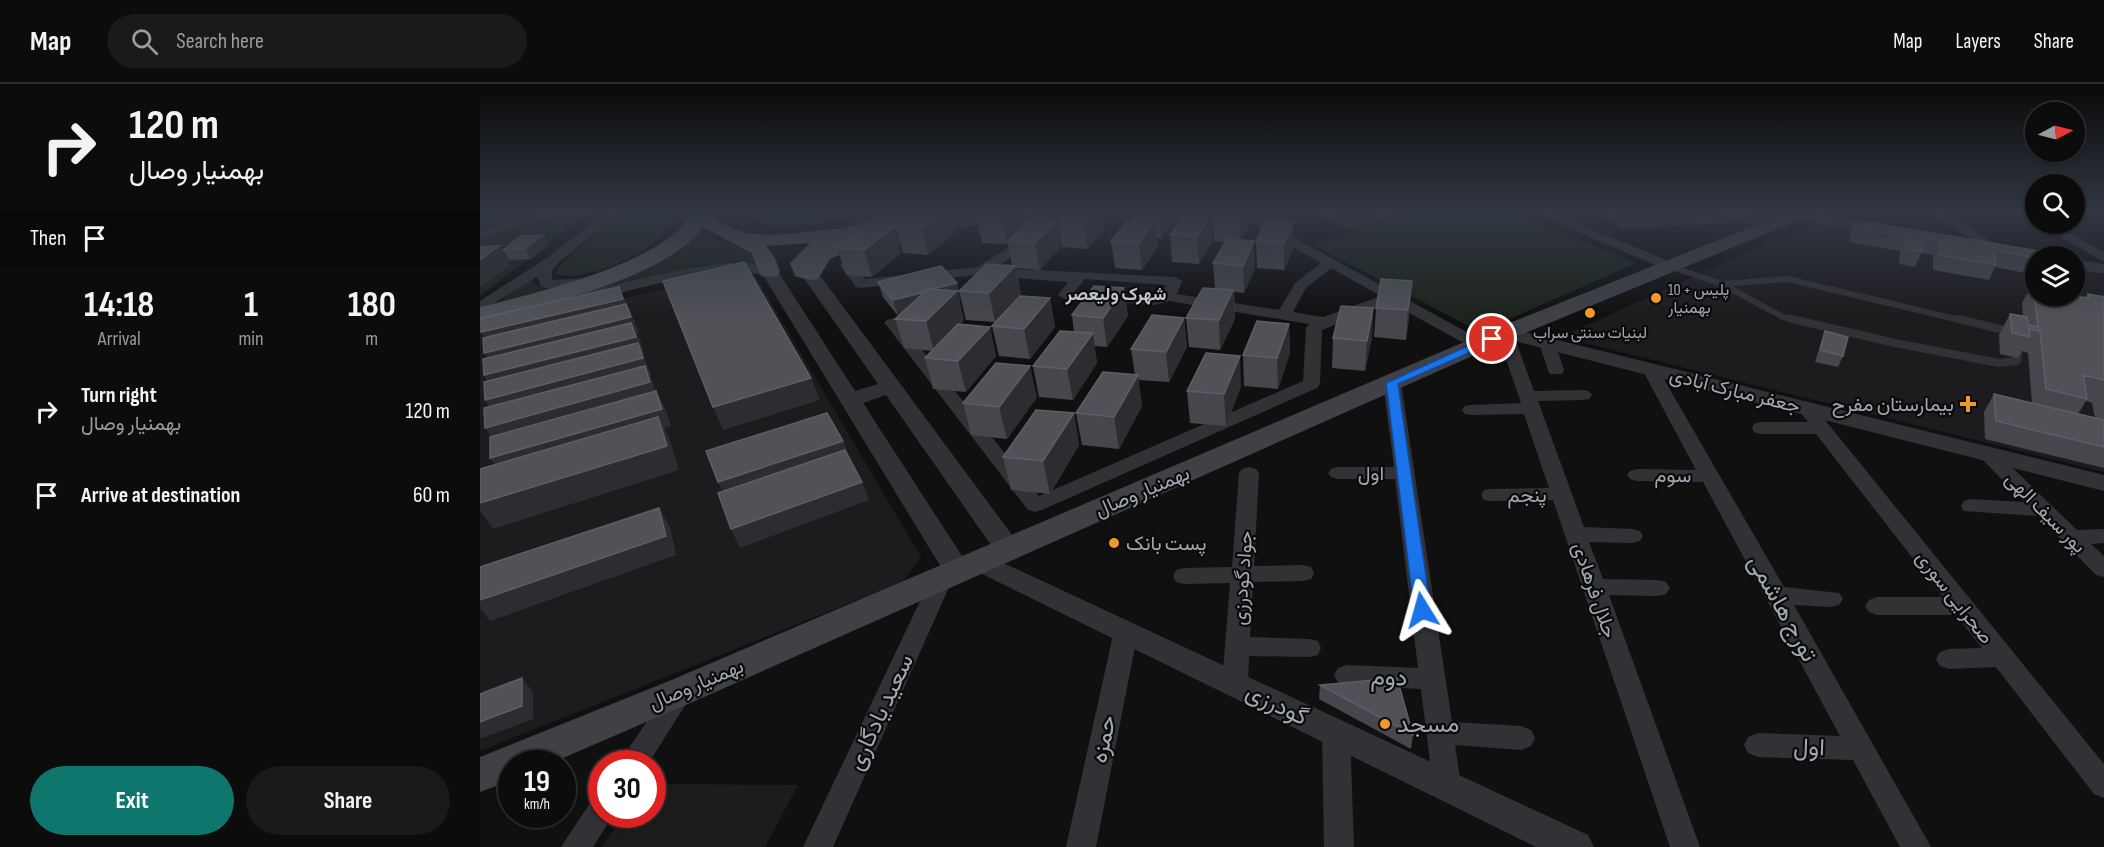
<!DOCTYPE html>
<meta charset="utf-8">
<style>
:root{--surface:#0c0c0d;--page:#1a1a1b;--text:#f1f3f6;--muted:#9a9b9d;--line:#2c2c2e;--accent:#0f766e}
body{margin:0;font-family:"Sofia Sans Condensed",Vazirmatn,sans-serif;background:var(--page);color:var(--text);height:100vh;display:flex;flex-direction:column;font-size:22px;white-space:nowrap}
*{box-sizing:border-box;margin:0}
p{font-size:20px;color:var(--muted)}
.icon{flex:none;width:33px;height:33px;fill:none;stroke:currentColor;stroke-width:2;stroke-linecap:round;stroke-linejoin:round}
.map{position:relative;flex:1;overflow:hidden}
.side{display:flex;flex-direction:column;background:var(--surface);width:480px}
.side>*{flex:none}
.top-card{background:#0c0c0d;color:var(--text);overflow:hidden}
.needle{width:39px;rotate:83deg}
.buttons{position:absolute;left:1545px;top:18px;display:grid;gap:12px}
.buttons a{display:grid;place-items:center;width:60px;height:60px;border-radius:50%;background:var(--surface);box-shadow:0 2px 4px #0004,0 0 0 2px var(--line);font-size:30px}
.speed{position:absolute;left:18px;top:666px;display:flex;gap:12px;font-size:30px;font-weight:700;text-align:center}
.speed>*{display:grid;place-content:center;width:78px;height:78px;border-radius:50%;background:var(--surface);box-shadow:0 2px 4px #0004,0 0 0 2px var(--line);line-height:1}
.speed small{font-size:15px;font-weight:400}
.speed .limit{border:9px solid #d22;background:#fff;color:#111}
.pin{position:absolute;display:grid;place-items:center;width:51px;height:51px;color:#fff;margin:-26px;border:3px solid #fff;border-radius:50%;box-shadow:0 2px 6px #0007}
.me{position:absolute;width:66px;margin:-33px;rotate:352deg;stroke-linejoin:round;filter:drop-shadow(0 0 4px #0008)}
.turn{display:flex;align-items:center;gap:21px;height:126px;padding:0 30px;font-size:27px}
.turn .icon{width:78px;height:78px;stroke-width:2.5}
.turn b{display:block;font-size:42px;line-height:51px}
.then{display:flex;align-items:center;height:57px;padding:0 30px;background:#0003;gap:12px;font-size:22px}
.eta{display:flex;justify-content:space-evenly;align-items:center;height:102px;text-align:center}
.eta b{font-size:36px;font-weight:700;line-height:42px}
.action{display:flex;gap:12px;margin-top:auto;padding:12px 30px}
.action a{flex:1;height:69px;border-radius:36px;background:var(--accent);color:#fff;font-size:24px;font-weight:700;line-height:69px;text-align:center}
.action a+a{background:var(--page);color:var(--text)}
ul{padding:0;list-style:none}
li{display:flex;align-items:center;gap:18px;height:84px;padding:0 30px}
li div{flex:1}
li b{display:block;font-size:22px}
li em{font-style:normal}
header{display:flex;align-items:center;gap:36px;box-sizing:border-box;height:84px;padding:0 30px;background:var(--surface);border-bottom:2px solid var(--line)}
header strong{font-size:28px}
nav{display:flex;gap:33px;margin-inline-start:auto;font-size:21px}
.search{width:420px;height:54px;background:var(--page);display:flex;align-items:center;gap:15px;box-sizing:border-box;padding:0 21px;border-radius:33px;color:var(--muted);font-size:22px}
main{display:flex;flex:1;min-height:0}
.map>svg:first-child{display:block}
.built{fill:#1c1c1e}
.green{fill:#1c241d}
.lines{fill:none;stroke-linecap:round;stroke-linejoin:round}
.service-far1{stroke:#313236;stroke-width:6}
.service{stroke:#313236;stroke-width:8}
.minor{fill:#313236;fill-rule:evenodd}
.tertiary{fill:#313236;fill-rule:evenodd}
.secondary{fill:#3f4146;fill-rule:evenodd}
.primary{fill:#4d5055;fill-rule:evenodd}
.wall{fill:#46474c;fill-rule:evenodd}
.shaded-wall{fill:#2c2d30}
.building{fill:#505257;stroke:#5c5f65;stroke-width:1.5}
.route{fill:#1a73e8;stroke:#114b97;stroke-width:1.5}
.poi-dot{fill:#f19828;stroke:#0b0b0c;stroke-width:2}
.labels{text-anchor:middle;stroke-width:4.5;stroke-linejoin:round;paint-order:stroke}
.far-poi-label{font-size:16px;fill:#a1a8b2;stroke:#0b0b0c;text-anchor:start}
.far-neighbourhood-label{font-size:18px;font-weight:bold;fill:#c2c6ce;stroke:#0b0b0c}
.street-label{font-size:20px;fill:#a1a8b2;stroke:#0b0b0c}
.poi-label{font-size:20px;fill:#a1a8b2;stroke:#0b0b0c;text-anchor:end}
.near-street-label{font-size:24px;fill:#a1a8b2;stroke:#0b0b0c}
.near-poi-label{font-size:24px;fill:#a1a8b2;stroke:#0b0b0c;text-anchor:start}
</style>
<header>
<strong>Map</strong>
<div class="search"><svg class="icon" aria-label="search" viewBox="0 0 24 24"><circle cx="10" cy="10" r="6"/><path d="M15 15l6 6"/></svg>Search here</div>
<nav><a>Map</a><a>Layers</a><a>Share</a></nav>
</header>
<main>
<section class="side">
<div class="top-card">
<div class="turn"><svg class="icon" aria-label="right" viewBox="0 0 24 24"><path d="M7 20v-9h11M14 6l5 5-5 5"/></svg><div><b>120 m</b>بهمنیار وصال</div></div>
<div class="then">Then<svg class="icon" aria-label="arrive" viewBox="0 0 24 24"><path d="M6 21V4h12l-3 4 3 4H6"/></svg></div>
</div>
<div class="eta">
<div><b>14:18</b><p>Arrival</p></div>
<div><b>1</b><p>min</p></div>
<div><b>180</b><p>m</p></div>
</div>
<ul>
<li><svg class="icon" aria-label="right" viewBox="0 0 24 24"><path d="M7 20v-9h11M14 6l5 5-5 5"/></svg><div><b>Turn right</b><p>بهمنیار وصال</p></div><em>120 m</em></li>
<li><svg class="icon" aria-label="arrive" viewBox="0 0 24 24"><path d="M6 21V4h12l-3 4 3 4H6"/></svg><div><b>Arrive at destination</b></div><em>60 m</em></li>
</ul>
<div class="action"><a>Exit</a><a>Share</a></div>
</section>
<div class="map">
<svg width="1624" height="763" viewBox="0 0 1624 763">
<rect width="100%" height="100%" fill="#101011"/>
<path class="built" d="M1333,138l222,41 1,33h38l1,-26 29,5v197l-543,-135z
M256,189l19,2 166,282 -18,25 -423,169v-420z
M173,700l145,1 -33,62h-163l22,-32 28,-1z"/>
<path class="green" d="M0,127h110l-110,85z
M142,127h55c-2,4 -3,9 -5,13 -18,28 -84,59 -116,50l5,-10z
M266,127h122c-29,10 -83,23 -113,10 -3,-2 -7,-7 -9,-10z
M939,127h91l126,52 -156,69 -167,-87z
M218,146c6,3 12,7 18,9 17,7 33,8 42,25l-49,4 -217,47 53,-14z
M52,193l1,6 10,5 15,1 -65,17z"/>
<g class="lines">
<path class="service-far1" d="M0,152l56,-19 79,-6
M1189,182l53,18 61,33 15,4
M1242,200l66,-5 176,42"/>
<path class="service" d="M1312,235l103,24 104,20 18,-2 2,-14
M1478,235l55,13"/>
<path class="minor" d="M128,127h13l-63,52 -6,8v9l37,-2 5,1 2,3 -2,3c-17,4 -36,6 -53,2l-4,-10 -57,35v-11l68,-44z
M523,127h21l-6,4 -132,30 -31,21 10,13 112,-12 53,-33 6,4 -1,3 -40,27 180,9 7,4 -5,13 102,16 16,-27 26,-20 -90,-52h14l240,131 2,3 -2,3h-12l-82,-45 -69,27 -2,54 -3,4 -275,122 -7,2 -7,-2 -141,-184 -3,-3 3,-3 33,-9 5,2 3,3 -3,3 -23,6 137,171 264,-115 3,-53 3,-4 -140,-23 -14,4 -90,-6 -7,-4 10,-13 -76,-6 -6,-2 -125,14 -5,-1 -16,-22 37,-26zM851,184l50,28 -58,21 -30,-5 13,-24zM605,195l81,6 -3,9 -9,3 -79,-6z
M830,127h15l24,11 40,-11h18l-2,3 -57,16z
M1050,127h16l128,52 2,3 -2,3h-10z
M1119,127h13l13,10 96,-6 6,-3 49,6 6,4 -6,4 -34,-4 -120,7 -4,-1z
M1447,127h14l66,40 -2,3h-10z
M1536,127h15l5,2v9z
M1558,140h14l52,28v10z
M1025,244l8,5 21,58 49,-1 6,1 3,4 -3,4 -6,1 -45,1 46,126 48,2 8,2 3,5 -3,5 -8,2 -43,-1 14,37 55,1 8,2 4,6 -4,6 -8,2 -49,-1 91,252h-30l-117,-347 -62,1 -7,-1 -3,-5 3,-5 7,-1 58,-1 -25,-74 -53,1 -6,-1 -3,-4 3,-4 6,-1 50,-2 -24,-70z
M1067,254l8,5 9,27 -2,4h-12l-2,-4 -9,-27z
M1170,280l8,5 126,218 55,6 4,6 -4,6 -8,2 -37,-2 137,242h-31l-47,-87 -95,-3 -10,-4 -4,-8 4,-8 10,-4 82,3 -137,-254 -66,-1 -7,-2 -3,-4 3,-4 7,-2 59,1 -54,-101z
M912,294l6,1 3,4 51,339 69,4 10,4 4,8 -4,8 -10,4 -66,-5 6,40 -4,9 -10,4 -10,-4 -4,-9 -12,-96 -74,-4 -9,-3 -4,-7 4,-7 9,-3 71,3 -23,-189h-57l-7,-2 -3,-4 3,-4 7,-2h56l-11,-84 3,-4z
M1326,319l6,1 292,360v34l-10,-4 -98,-127 -47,2 -9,-3 -4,-7 4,-7 9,-3 33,-1 -26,-33h-79l-8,-3 -4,-6 4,-6 8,-3h66l-127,-163h-55l-7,-2 -2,-4 2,-4 7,-2h47l-11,-14 3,-4z
M1507,364l7,2 83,80 27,-1v14l-13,1 13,12v21l-8,-2 -58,-59 -74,-5 -3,-5 3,-5 7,-2 53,3 -47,-48 3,-4z
M769,383l7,2 3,4 -5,93 49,-1 8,2 3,6 -3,6 -8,2 -50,1 -3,55 59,2 9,2 3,7 -3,7 -9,2 -60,-1 -1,28 -4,7 -9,3 -9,-3 -4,-7 8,-101 -46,1 -8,-2 -3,-6 3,-6 8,-2 48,-1 7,-94 3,-4z
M463,484l8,2 3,6 -121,271h-30l129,-271 3,-6z
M646,538l9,3 3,6 -42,216h-30l48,-216 3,-6z
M200,599l9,3 4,7 -45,71h-30l53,-78z
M856,637l10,3 4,8 4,115h-30l-2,-115 4,-8z
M122,712v18h12l-21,33h-32l31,-47z"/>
<path class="tertiary" d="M1303,127h17l85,14 8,5 -8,5 -89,-15 -5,-2z
M1594,175l30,5v10l-30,-5z
M249,179h22l24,4 80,124 23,-7 -77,-110 3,-4h12l202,273 3,6 -3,6 -10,3 -10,-3 -112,-160 -23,8 108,167 -4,7 -10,3 -10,-3 -184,-302c-57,-10 -120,14 -175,26l-6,-1 -3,-4 3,-4 98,-22z
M1025,243l599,148v16l-606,-154 -3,-4 3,-4z
M500,468l608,283 6,12h-58l-566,-279 -4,-7 4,-7z"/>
<path class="secondary" d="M1311,127h22l-2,4 -298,123 -818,363 -146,63h-37v16l-32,12v-35l189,-76 828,-353z"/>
<path class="primary" d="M212,127h19c28,38 87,19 126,18 13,0 34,-12 48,-16l8,4 16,-6h24l-2,4 -101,44 -12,20 -8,1 -15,-4 -5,-13 20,-20 -44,3 9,12 5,13 -3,5 -8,1 -8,-1 -10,-23 -48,-26c-38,52 -162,79 -223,94v-14c51,-13 191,-45 212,-96z"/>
</g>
<path class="wall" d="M438,127h30l6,22 -26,22 -25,-2 -7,-26z
M504,127l44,11 2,-2 -2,-9h101l-3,4 -22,-2 1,14 -17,22 -26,-2 -4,-26 -1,2 4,24 -21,23 -24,-2 5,26 -26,28 -29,-2 -7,-29 53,-25 -4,-23 -1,1 -25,-1 -6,-26z
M653,127h41l1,7 -14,20h-4l1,9 -16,23 -27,-2 -4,-27 22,-22z
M696,127h30l-2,4h7l1,26 -13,23 -27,-2 -2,-27 11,-17h-5z
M770,127v11l-9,18 14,28 -11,25 -10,-1 1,27 -15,31 -31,-3 -3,-29 29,-29 -2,-26 12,-21 -11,-1 -2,-26z
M1376,136l180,36v19l-41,-8 -6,13 -56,-10v-15l-12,-2 -6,14 -16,-3 1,-13 -51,-9 1,-8z
M814,137v26l-10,23 -27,-2 -1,-27z
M414,143l7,26 -29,24 -26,-2 -9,-27z
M63,151l5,10 -17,14 -22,1 -6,-10z
M398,198l82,17h-1l5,21 -4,4 30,3 6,29 -30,36 -33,-3 -8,-31 7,-7 -28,-3 -9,-29 3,-3 -15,-19z
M1553,199l3,13 49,2 3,-4 15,2 1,-2v174l-119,-29 -1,-27 10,-18 38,9 -4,-50 -6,-2 -4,7 -18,-4 -1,-19 11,-21 13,2 -1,-13zM1606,317l6,2 3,15 -17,-4z
M644,204l4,28 -21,31 -13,-1 3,17 -24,37 -34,-3 -6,-31 41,-34 -2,-17z
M570,214l5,29 -25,32 -31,-3 -7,-30z
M893,224l-1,29 -7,34 -33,-3 1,-30z
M896,224l34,2 -4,30 -32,-3z
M704,234l3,29 -18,35 -31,-2 4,26 -23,43 -37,-4 -6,-32 59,-38 -4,-26z
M809,240l1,29 -12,36 -34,-3 -1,-31z
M1345,247l18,25 -5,11 -23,-5 6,-19z
M761,302l-15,40 -36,-3 -3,-32z
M557,313l-30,42 -36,-4 -8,-32z
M594,329l5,32 -29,49 -39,-4 -8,-33z
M840,601l93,50 -2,14 -92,-50z"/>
<path class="shaded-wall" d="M464,127h4l6,22 -26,22 -6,-26z
M531,127h15l2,13 -20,17v2l-1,1 -5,-25z
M572,127h16l-11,12 4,24 -21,23 -5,-27 19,-19z
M615,127h8l2,16 -17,22 -4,-26z
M680,127h14l1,7 -14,20 -3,-25z
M720,127h6l-5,9z
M762,127h8v11l-10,21 -1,-26z
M731,131l1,26 -13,23 -2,-27z
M675,137l3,26 -16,23 -3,-27z
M814,137v26l-10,23v-27z
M414,143l7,26 -29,24 -8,-27z
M63,151l5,10 -17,14 -6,-10z
M774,157l1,27 -11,25 -1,-27z
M19,162l11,19 -30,23v-28z
M535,182l6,28 -26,28 -6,-29z
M932,197l-2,29 -4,30 2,-30z
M477,199l3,16h-1l5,21 -30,31 -8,-30 -28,-5 -5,-16z
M139,203l15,33 5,13 -2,1 3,5 4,15h-1l8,21 -1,1 3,7 5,17 -161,46 -12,-18 11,-10 -11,-18 9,-7 -10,-18 10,-5 -10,-17 7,-4 -10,-17z
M644,204l4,28 -21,31 -4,-29z
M753,206l2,29 -15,31 -1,-30z
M570,214l5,29 -25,32 -6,-30z
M893,224l-1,29 -7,34 2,-30z
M704,234l3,29 -18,35 -3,-30z
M809,240l1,29 -12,36 -1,-31z
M510,243l6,29 -30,36 -8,-31z
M613,249l4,30 -24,37 -6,-31z
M760,272l1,30 -15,40 -2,-32z
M550,282l7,31 -30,42 -8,-32z
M658,291l4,31 -23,43 -5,-32z
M331,294l9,22 -97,30 -10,-23z
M176,307l9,17 6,18 -7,2 6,12 9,30 -186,59 -13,-18v-8l23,-27 -13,-18z
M594,329l5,32 -29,49 -7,-33z
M363,357l7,18 -123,42 -9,-19z
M382,398l7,18 -129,48 -9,-19z
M179,424l11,19 6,28 -186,66 -10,-13v-8z
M42,594l11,14v27l-53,20v-17z"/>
<path class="building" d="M438,127h26l-22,18 -26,-2z
M504,127h27l-9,8 -26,-2z
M588,127h27l-11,12 -26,-2z
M653,127h27l-2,2z
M735,127h27l-3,6 -27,-2z
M705,130l26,1 -14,22 -27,-2z
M550,135l26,2 -21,22 -27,-2z
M649,135l26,2 -16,22 -28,-2z
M787,135l27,2 -10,22 -28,-2z
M1376,136l212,36h-32v2l-42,-8 2,15 -56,-10v-14l-18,-3v14l-16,-3v-13l-52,-9z
M389,141l25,2 -30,23 -27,-2z
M63,151l-18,14 -22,1 18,-14z
M747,155l27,2 -11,25 -30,-3z
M19,162l-19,14v-13z
M264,178l67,116 -98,29 -50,-126z
M507,180l28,2 -26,27 -30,-2z
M461,182l16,17 -24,6h-5l-3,3 -32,8 -15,-18z
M901,195l31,2 -4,29 -32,-2z
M1553,199h3v13h38l15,2 -1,-4 16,3v83l-21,-5 4,24 -41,-10 -6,-58 -11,-2 1,8 -18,-4 -2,-19 17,3 1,8 10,2z
M614,202l30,2 -21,30 -31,-3z
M139,203l4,12 -142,33v-14z
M723,204l30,2 -14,30 -33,-2z
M448,205l29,2 -31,30 -31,-2z
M540,212l30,2 -26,31 -32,-3z
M146,220l5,13 -147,36 -1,-15z
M861,222l32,2 -6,33 -34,-3z
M672,231l32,3 -18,34 -35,-3z
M777,237l32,3 -12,34 -34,-3z
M151,239l5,14 -152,38 -1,-16z
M478,240l32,3 -32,34 -33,-3z
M580,247l33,2 -26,36 -34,-3z
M1345,247l23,6 -5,19 -23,-6z
M158,259l5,15 -158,42 -1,-18z
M726,269l34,3 -16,38 -37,-3z
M516,279l34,3 -31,41 -36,-4z
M165,282l5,16 -165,46 -1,-20z
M623,288l35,3 -24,42 -38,-4z
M176,307l6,18 -172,49v-21z
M1514,310l110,26v27l-108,-26z
M556,326l38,3 -31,48 -40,-4z
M347,329l16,28 -125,41 -12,-31z
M178,333l9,29 -187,57v-34z
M365,366l17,32 -131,47 -13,-36z
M179,424l7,28 -186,64v-33z
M42,594v28l-42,16v-28z
M917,594l16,57 -93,-50z"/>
<linearGradient id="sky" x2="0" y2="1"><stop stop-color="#090909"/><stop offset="0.55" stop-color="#313743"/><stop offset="1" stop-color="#313743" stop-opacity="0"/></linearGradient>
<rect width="1624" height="233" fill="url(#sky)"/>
<path class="route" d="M1012,251l4,1v5l-98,43 33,226 -3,4h-11l-3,-4 -28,-227z"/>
<g class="poi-dot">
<circle cx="1176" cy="214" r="6"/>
<circle cx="1110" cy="229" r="6"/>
<path d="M1485 311h6v6h6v6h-6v6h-6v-6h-6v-6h6z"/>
<circle cx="634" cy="459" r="6"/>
<circle cx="905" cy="640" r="6"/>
</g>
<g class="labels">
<g class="far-poi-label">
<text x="1188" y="211">پلیس + 10<tspan x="1188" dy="18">بهمنیار</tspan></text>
<text x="1110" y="254" text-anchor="middle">لبنیات سنتی سراب</text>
</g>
<g class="far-neighbourhood-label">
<text x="636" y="216">شهرک ولیعصر</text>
</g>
<g class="street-label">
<text transform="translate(1255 306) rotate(14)" y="7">جعفر مبارک آبادی</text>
<text x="891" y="396">اول</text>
<text transform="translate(1193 391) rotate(1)" y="7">سوم</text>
<text transform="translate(662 407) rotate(-23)" y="7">بهمنیار وصال</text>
<text transform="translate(1047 411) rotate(-1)" y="7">پنجم</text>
<text transform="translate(1566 428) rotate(45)" y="7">پور سیف الهی</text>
<text transform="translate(762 494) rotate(-86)" y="7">جواد گودرزی</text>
<text transform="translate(1115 506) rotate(71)" y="7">جلال فرهادی</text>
<text transform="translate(1475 513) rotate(52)" y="7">صحرایی سوری</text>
<text transform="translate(216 600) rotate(-23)" y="7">بهمنیار وصال</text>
</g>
<g class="poi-label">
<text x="1474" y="327">بیمارستان مفرح</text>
<text x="646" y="466" text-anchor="start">پست بانک</text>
</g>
<g class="near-street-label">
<text transform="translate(1303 524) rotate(61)" y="8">تورج هاشمی</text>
<text transform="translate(909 593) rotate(2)" y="8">دوم</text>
<text transform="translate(797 620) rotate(26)" y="8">گودرزی</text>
<text transform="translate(400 628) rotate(-65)" y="8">سعید یادگاری</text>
<text transform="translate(623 655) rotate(-78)" y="8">حمزه</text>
<text transform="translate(1329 663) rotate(2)" y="8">اول</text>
</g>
<g class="near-poi-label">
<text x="917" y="648">مسجد</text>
</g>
</g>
</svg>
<div class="buttons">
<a><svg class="needle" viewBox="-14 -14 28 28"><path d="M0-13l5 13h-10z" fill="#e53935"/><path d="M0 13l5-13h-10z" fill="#9a9b9d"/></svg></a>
<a><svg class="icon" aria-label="search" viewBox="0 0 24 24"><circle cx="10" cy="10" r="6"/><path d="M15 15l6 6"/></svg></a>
<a><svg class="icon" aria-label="layers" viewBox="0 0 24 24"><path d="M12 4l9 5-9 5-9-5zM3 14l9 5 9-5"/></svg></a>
</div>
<div class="speed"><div>19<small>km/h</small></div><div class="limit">30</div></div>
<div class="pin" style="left:1012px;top:255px;background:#d93025"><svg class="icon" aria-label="arrive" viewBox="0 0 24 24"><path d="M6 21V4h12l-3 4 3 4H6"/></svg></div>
<svg class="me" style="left:942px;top:526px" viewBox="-20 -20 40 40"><path d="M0-17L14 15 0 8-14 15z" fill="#1a73e8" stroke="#fff" stroke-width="4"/></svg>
</div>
</main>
